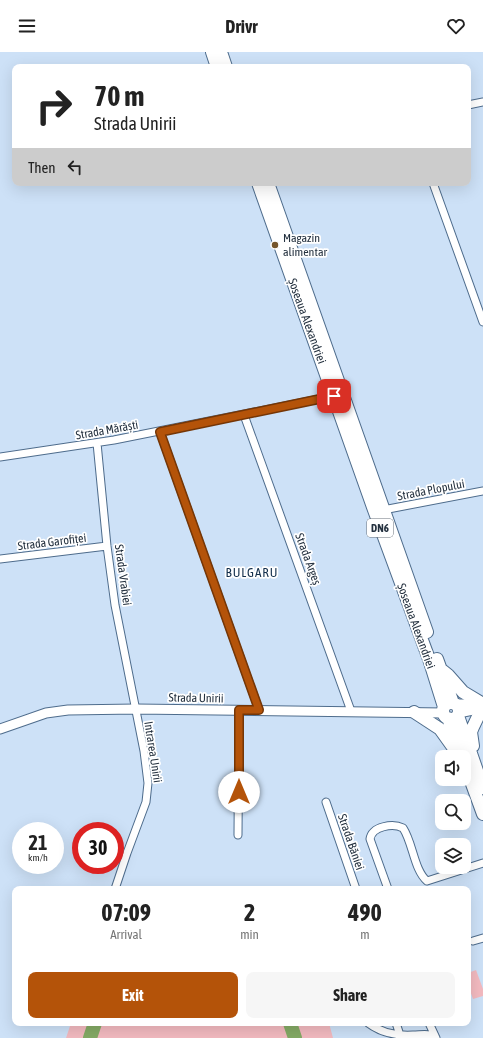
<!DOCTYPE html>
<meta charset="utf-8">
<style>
:root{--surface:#fff;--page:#f6f6f6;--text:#222;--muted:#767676;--accent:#b45309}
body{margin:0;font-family:"Asap Condensed",sans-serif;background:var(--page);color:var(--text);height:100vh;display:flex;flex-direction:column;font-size:15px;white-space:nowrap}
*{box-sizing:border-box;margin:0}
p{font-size:13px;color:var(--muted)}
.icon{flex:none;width:22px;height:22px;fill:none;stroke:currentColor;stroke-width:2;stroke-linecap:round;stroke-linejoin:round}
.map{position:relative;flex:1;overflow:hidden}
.details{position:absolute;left:12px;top:834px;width:459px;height:140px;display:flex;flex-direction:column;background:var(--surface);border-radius:8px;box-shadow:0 4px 16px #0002}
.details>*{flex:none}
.top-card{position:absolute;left:12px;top:12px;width:459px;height:122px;border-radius:8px;box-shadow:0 4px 16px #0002;background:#fff;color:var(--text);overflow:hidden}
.controls{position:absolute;left:435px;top:698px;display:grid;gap:8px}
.controls a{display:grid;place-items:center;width:36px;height:36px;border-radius:8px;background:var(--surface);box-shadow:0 4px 16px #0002;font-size:20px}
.speed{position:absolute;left:12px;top:770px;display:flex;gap:8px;font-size:20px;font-weight:700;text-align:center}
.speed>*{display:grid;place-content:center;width:52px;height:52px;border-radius:50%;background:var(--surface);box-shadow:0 4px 16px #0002;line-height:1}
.speed small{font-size:10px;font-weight:400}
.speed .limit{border:6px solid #d22;background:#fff;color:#111}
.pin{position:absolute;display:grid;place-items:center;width:34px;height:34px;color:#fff;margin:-17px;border-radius:8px;box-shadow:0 2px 6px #0006}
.me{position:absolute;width:44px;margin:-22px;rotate:0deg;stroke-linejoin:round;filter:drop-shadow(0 0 3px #0008)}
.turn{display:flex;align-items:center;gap:14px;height:84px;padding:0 16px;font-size:18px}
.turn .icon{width:52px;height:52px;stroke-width:2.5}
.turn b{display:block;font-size:28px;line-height:34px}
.then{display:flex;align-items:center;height:38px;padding:0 16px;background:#0003;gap:8px;font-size:15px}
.eta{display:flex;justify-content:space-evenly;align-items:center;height:68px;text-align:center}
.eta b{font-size:24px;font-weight:700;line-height:28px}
.action{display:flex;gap:8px;margin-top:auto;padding:8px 16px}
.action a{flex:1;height:46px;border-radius:8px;background:var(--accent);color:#fff;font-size:16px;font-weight:700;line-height:46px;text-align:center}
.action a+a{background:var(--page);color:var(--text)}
header{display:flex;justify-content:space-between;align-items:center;height:52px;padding:0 16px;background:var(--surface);font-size:18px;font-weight:700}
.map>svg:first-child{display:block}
.green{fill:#f3bac0}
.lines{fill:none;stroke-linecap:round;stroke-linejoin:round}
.river{stroke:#84aa65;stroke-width:14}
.street-casing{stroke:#4e6c8c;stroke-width:9}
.secondary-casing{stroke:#4e6c8c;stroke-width:11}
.highway-casing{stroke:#4e6c8c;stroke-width:14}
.street{stroke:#fff;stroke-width:7}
.secondary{stroke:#fff;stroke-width:9}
.highway{stroke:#fff;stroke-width:12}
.route-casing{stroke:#753606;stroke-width:10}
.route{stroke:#b45309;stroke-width:7}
.poi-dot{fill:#76562c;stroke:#fff;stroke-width:1.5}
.labels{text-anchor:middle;stroke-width:3.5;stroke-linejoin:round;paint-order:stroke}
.shield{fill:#fff;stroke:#666f79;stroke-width:1}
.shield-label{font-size:11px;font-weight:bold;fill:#24313f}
.poi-label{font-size:12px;fill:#24313f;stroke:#fff;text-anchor:start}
.street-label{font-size:12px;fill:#24313f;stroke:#fff}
.neighbourhood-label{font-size:13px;letter-spacing:1px;fill:#132f4c;stroke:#fff}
</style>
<header><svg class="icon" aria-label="menu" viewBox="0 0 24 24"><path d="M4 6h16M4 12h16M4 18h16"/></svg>Drivr<svg class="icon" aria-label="heart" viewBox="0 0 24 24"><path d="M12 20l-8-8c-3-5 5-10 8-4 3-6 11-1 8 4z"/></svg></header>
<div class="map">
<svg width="483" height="986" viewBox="0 0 483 986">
<rect width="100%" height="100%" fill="#cde1f7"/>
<path class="green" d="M476,918l7,19v7l-10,3 -5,-14v-12z
M71,971h258l4,15h-267z"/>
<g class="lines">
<path class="river" d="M290,971l5,15
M90,986l5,-15"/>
<defs>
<path id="street" d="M468,53l15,-3
M433,131l50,139
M244,363l107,296
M160,380l99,278
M97,391l10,103 8,59 29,146 4,32 -2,19 -19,51 -12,36
M0,405l114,-17 220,-44
M383,458l100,-19
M0,507l107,-13
M326,750l30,87
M238,783l1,-125
M388,837l-18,-50c2,-13 23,-16 33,-11 10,15 11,42 24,53l56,-18
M473,889l10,-3
M368,971c13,10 28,13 45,12 7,0 15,-2 22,1
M396,971l4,12
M429,971l7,15"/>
<path id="secondary" d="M456,652h26
M459,661l24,-5
M0,677l46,-16 22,-3 68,-1 308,4"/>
<path id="highway" d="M212,0l5,15
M221,0l5,15
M258,131l116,327 55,149 15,48
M268,131l159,449
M437,607l16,44
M443,619l5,4 15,17 20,12
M443 659a8 8 0 1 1 16 0a8 8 0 1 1-16 0Z
M414,660l26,17 20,28
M458,664l25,72
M448,666l11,29
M473,694l-2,-14 2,-5 9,-19
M464,710l19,52"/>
</defs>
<use href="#street" class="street-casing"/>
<use href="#secondary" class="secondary-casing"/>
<use href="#highway" class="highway-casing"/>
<use href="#street" class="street"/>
<use href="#secondary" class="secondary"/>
<use href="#highway" class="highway"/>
</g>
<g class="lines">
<defs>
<path id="route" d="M239,740v-82h20l-99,-278 174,-36"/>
</defs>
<use href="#route" class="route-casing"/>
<use href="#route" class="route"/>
</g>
<circle class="poi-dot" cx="275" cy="193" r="4"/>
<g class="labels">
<rect class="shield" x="367" y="467" width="26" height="18" rx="3"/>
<g class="shield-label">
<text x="380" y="480">DN6</text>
</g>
<g class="poi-label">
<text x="283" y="190">Magazin<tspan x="283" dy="14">alimentar</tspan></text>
</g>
<g class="street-label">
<text transform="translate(307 269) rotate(70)" y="4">Șoseaua Alexandriei</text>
<text transform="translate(107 378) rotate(-10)" y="4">Strada Mărăști</text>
<text transform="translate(431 438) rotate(-11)" y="4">Strada Plopului</text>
<text transform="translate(52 490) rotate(-7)" y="4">Strada Garofiței</text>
<text transform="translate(308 507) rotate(70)" y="4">Strada Argeș</text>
<text transform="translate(123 523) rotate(82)" y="4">Strada Vrabiei</text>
<text transform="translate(416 574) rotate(70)" y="4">Șoseaua Alexandriei</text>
<text transform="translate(196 646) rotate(1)" y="4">Strada Unirii</text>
<text transform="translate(153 700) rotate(81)" y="4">Intrarea Unirii</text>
<text transform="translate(351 790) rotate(71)" y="4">Strada Băniei</text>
</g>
<g class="neighbourhood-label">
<text x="252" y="525">BULGARU</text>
</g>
</g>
</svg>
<div class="controls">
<a><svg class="icon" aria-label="sound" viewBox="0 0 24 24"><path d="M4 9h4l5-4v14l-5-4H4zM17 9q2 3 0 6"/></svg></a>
<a><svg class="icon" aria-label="search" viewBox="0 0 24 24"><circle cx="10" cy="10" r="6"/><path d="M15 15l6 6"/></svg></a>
<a><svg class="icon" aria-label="layers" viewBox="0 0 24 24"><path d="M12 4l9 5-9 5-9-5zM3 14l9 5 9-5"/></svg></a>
</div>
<div class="speed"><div>21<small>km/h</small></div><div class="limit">30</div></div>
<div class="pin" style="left:334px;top:344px;background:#d93025"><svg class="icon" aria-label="arrive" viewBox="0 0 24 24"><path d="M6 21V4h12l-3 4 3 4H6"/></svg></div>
<svg class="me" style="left:239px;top:740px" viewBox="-20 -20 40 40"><circle r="19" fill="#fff"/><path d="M0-13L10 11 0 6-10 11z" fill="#b45309"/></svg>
<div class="top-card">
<div class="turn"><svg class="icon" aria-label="right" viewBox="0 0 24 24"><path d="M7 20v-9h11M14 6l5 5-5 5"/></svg><div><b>70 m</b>Strada Unirii</div></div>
<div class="then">Then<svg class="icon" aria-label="left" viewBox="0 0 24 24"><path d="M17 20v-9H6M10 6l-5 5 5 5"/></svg></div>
</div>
<section class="details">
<div class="eta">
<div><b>07:09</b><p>Arrival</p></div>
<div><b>2</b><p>min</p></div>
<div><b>490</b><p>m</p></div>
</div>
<div class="action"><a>Exit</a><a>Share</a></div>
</section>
</div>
